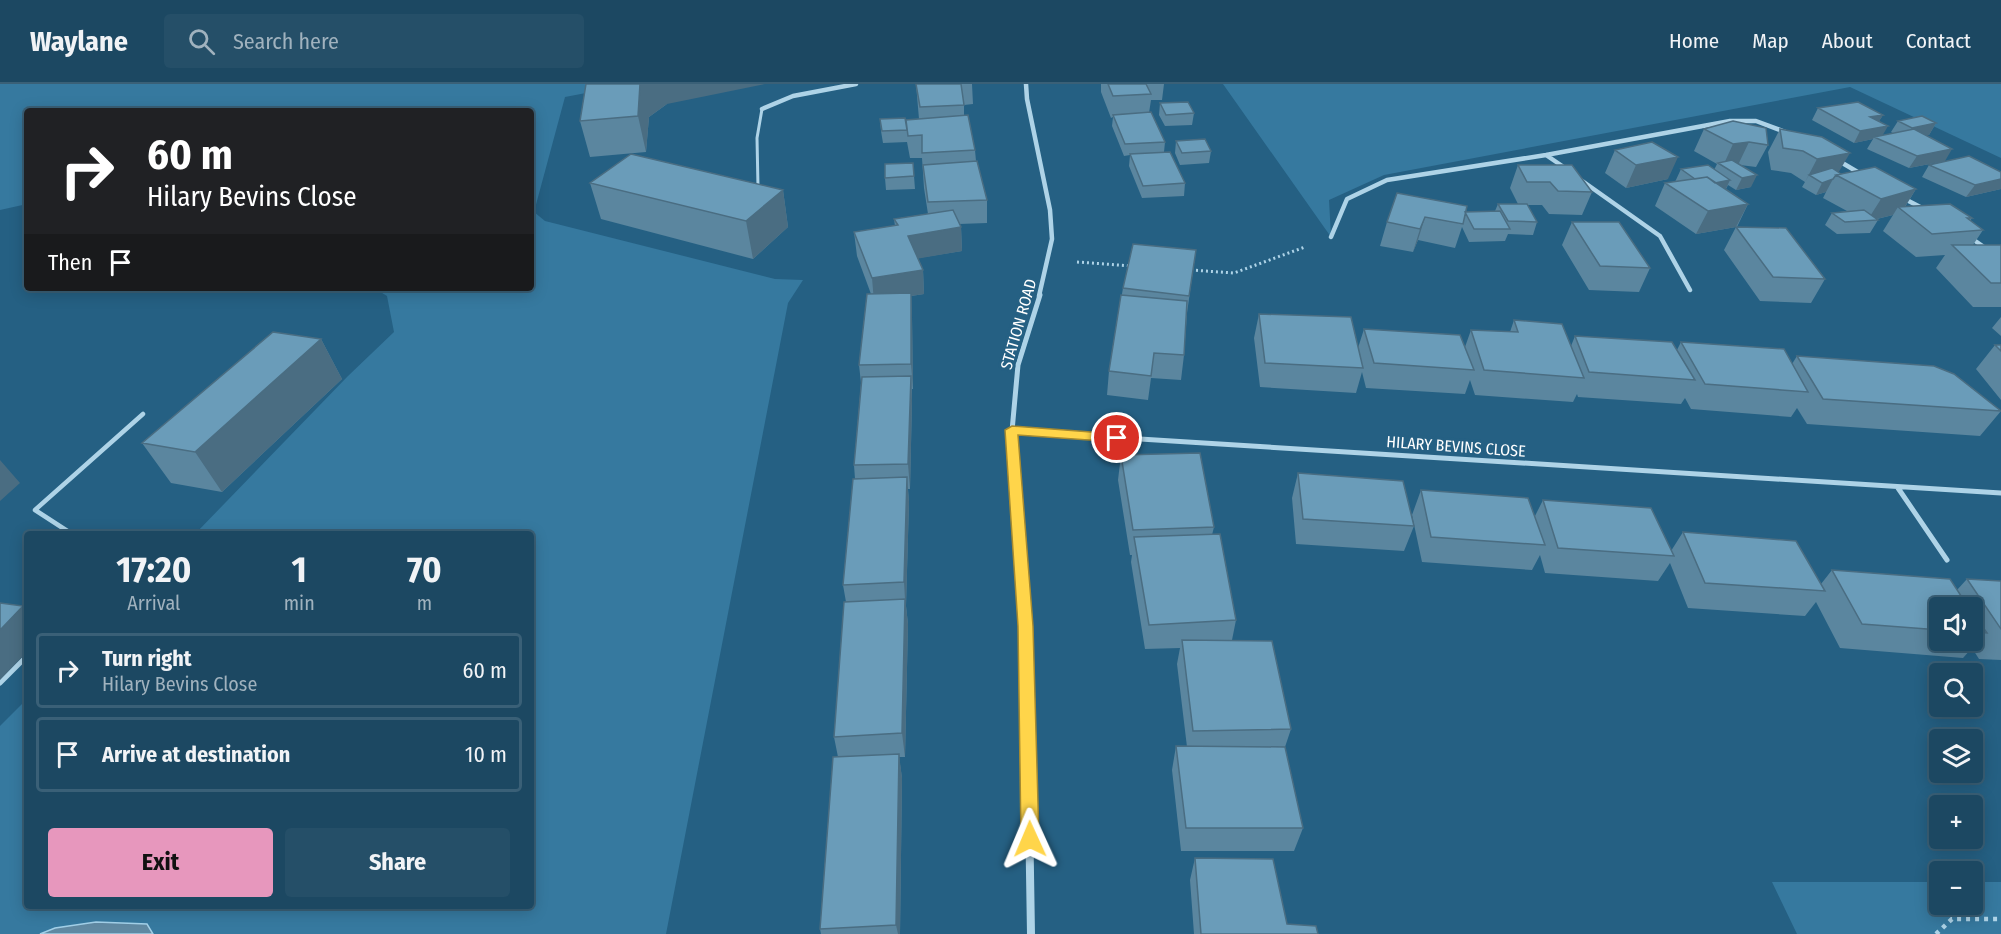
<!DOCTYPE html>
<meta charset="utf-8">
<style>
:root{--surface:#1c4862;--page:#254f68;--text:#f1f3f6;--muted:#a0b2be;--line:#3a6077;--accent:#e797bd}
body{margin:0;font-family:"Fira Sans Condensed",sans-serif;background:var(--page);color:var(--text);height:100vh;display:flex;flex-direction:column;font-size:22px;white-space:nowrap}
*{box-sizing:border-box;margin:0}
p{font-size:20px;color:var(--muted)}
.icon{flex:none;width:33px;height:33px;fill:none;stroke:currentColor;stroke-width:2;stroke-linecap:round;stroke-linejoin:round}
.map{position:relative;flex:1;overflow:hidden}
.drawer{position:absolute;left:24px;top:447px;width:510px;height:378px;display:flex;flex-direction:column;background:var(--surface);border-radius:6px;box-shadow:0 3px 15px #0003,0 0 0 2px var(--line)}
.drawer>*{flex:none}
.hud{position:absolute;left:24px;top:24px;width:510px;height:183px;border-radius:6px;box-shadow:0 3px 15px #0003,0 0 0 2px var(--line);background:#202124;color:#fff;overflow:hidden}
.tools{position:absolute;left:1929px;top:513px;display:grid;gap:12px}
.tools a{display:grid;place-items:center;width:54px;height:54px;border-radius:6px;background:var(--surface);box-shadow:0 3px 15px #0003,0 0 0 2px var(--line);font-size:30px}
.pin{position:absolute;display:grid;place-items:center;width:51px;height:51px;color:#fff;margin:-26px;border:3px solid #fff;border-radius:50%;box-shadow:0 2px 6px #0007}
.me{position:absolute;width:66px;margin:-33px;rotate:359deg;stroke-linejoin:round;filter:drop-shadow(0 0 4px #0008)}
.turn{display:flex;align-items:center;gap:21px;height:126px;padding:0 24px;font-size:27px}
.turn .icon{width:78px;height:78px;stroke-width:2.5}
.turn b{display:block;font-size:42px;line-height:51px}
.then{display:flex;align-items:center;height:57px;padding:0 24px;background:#0003;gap:12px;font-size:22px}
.eta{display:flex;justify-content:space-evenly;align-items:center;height:102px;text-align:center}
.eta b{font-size:36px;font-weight:700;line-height:42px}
.primary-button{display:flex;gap:12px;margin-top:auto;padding:12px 24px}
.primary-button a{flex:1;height:69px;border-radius:6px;background:var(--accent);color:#111;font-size:24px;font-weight:700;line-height:69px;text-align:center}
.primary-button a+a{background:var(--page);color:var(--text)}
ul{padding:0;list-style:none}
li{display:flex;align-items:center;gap:18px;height:75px;margin:0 12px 9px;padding:0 12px;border:3px solid var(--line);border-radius:6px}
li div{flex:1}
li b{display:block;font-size:22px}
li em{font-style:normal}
header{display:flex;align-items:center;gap:36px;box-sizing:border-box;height:84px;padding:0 30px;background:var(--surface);border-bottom:2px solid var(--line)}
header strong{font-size:28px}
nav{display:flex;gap:33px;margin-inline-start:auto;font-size:21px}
.search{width:420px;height:54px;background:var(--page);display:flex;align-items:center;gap:15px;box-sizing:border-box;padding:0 21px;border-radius:6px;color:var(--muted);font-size:22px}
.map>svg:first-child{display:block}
.green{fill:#36799f}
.water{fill:#6089a2;stroke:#a2d0e8;stroke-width:1.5}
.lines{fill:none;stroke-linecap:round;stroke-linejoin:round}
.path-far1{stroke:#aed3e7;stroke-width:3;stroke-dasharray:2 3;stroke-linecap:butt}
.path{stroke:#aed3e7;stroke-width:4.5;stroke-dasharray:4 5;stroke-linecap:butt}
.service-far2{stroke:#aed3e7;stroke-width:3}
.service-far1{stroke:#aed3e7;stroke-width:4.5}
.service{stroke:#aed3e7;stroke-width:5}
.minor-far2{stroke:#aed3e7;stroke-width:4.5}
.minor-far1{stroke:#aed3e7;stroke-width:5}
.minor{stroke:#aed3e7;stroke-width:8}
.wall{fill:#5b869f;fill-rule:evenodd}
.shaded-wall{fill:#4a6d82}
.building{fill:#6a9cb9;stroke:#4a6d82;stroke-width:1.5}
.route{fill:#ffd54a;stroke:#a68a30;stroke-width:1.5}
.labels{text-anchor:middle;stroke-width:6;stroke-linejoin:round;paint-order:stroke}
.street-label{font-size:16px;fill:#fff;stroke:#256083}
</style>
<header>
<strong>Waylane</strong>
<div class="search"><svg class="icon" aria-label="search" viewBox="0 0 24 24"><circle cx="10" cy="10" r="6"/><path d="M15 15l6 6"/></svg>Search here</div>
<nav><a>Home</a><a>Map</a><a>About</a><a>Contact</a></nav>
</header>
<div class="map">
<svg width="2001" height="850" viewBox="0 0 2001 850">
<rect width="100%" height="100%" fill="#256083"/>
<path class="green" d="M0,0h633l-68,13 -31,115 11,9 230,58 28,1 -15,23 -122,631h-513l-6,-10 -92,4 -15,6h-40v-208l27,-27v207h504v-372h-336l153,-158 46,-44 -7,-36 -13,-8h157v-177h-504v93l-27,6z
M1223,0h778v74l-151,-71 -466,88 -55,25 2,37z
M1772,798h167l1,22h32l1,-22h28v52h-204z"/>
<path class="water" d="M96,838l51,2 6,10h-113l15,-6z"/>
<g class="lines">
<path class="path-far1" d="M1077,178l55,4
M1191,186l43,3 71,-26"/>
<path class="path" d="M1936,850l16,-15h49"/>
<path class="service-far2" d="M758,103l-1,-49 5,-29"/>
<path class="service-far1" d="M72,450l-37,-24 108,-96"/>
<path class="service" d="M0,599l27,-27"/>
<path class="minor-far2" d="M1026,0l1,15 23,111 2,29 -13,57
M762,25l31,-13 63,-12
M1546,71l22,15
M1839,77l22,13
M1578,94l82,58 30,54
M1901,113l23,12
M1331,153l16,-38 40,-19 159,-25 184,-34h26l32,12
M1971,154l30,21"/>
<path class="minor-far1" d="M1012,347l989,62
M1898,404l49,72
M1022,489l-10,-142 6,-66 22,-70"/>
<path class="minor" d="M1022,488l4,54 5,308"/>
</g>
<path class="wall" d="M916,0h56l1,20 -9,1v10l11,35 1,11 11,39v23l-28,1 2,3 1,24 -44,7 5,12 1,24 -13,2 1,21 1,72h-1v11l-2,89h-2l1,13 -3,104 2,18 -3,133h-6l3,21 -2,156h-79l-1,-5 18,-172 -4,-20 12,-135 -3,-17 12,-106 -1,-14 7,-82 -2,-18 12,-71 -14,-38 -3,-24 41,-6 -1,-7 34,-5 -4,-26 -2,-30h-12l-3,-16 -24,1 -2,-12 -1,-12 27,11 12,-11z
M1101,0h63l-2,16h-11l-2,13 16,29 -1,10 21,31 -1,13 -42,2 -13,-32 1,-11 -6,1 -12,-30 1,-9 -2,1 -10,-26z
M1160,19l34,10 -2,12 -27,1 -6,-11z
M667,20l-18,13 -3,35 -56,5 -10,-36z
M1818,24l65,7 -4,6 3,15 12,-2 -3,-2 7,-11 38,2 -7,12h-3l19,26 -36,7 -42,-19 6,-10 -19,4 -42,-23z
M1704,45l64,16 -12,22 -16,-2 11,22 -15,3 -8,-5 -2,4 22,15 -11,23 88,52 -14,24 -51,-2 -36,-51 12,-23 -40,7 -41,-28 10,-23 10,-1 6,-13 33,1 3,-6 -23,-13z
M1780,45l61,45 75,15 -11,18 67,11 -2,3 13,9 -10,15h28v62h-28l-37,-39 9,-13 -29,2 -33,-26 10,-16 -16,4 1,1 -8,13 -33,1 -12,-9 7,-12 15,-2 -24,-13 3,-6 -10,3 -14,-8 3,-5 -14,-9 -20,-3 -3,-18z
M1176,57l35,10 -2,12 -29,2 -5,-12z
M1615,66l53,29 -42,9 -21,-15z
M913,79l2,26 -29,1 -1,-12z
M1518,81l74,27 -10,23 -33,-1 -7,-9h-15l10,17 -4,13 -25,-1 -3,7 -36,1 -7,-15 -7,21 -37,-8 -5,12 -33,-6 7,-24 80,-16 -1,6 29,-1 3,-7h20l-8,-16z
M1929,81l72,7v17l-35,8 -44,-20z
M590,99l193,7 5,37 -35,32 -152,-40z
M1572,138l78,46 -11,24 -50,-2 -27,-45z
M1196,166l-9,63 -3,42 -3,25 -30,-2 -3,22 -41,-5 2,-24 14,-83z
M1259,230l99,34 6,-19 101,18 6,-17 39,2 4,-12 57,26 4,-10 102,14 4,-8 111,22 5,-8 204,55 -21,25 -173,-12 -10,-16 -6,9 -100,-8 -6,-11 -4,6 -103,-7 -1,-3 -4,8 -98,-7 -5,-15 -5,14 -99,-6 -4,-16 -6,21 -96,-6 -6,-49z
M2001,233v19l-9,-8z
M321,255l21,40 -120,113 -51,-9 -29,-40z
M1995,261h6v55l-25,-31z
M1121,371l93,72 -2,8 24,85 -4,20 59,89 -6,18 18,81 -9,23h-113l-9,-81 4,-24 11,1 -10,-83 3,-16 -35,1 -14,-87 1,-7h-2l-12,-75z
M1298,389l116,53 -10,25 -108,-7 -4,-46z
M1421,406l114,26 8,-16 128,51 12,-19 138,52 11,-14 125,20 10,-11 34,2v79l-22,-1 -7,-11 -9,10 -123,-10 -24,-46 -11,14 -117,-8 -18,-45 -12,18 -113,-8 -5,-18 -8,15 -110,-8 -10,-47zM1940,524h32v32h-32z
M1195,774l92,66 31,10h-124l-4,-54z"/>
<path class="shaded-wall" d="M640,0h125l-98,20 -18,13 -3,35 -8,-36z
M1883,31l-7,11 -6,-9z
M1936,39l-7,12 -24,4 7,-11z
M1888,42l-7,12 -7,-1 -1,2 -19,4 6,-12z
M1749,58l-11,23 -15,1 10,-22z
M1952,65l-7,12 -36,7 8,-12z
M1850,69l-13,22h-28l-4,7 12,-23z
M1678,73l-10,22 -42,9 10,-23z
M1757,91l-6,12 -15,3 6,-12z
M1833,95l-7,13 -10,3 6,-12z
M2001,95v10l-35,8 9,-12z
M1730,96l-6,13 -21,-9z
M1916,105l-14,22 -4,-4 -5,8 -21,5 -5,1 14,-22z
M783,106l5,37 -35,32 -7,-38z
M1748,120l-12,23 -40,7 12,-23z
M1425,133l-7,23 -5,12 7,-23z
M961,143l1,24 -52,9 -2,-24z
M923,186l1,24 -13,2 1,21 1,72 -2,-25 -37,-62 -2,-24z
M321,255l21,40 -120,113 -27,-40z
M911,292l1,24 -2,89 -2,-25z
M0,376l20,23 -20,18z
M907,393l2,25 -3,104 2,18 -3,133 -3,-24 3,-133 -1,-18z
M23,522l4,4v42l-27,28v-50z
M899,670l3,24 -2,156h-2l-2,-9z"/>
<path class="building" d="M586,0h54l-2,32 -58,5z
M916,0h45l3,21 -44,2z
M1108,0h38l5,10 -38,2z
M1188,18l6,11 -28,2 -6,-12z
M1858,18l25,13 -13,2 18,9 -28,5 -42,-23z
M1151,28l14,30 -40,2 -12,-29z
M968,31l7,35 -53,3v-18l-14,1 -2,-16z
M1922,32l14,7 -24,5 -14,-7z
M905,34l2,12 -25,1 -2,-12z
M1733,37l33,7 2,17 -19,-3 -16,2 -29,-15z
M1780,45l42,8 28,16 -33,6 -14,-8 -20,-3z
M1914,45l38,20 -35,7 -43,-19z
M1205,55l6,12 -29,2 -6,-12z
M1652,58l26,15 -42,8 -21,-15z
M1170,68l15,31 -42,3 -13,-32z
M631,70l152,36 -37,31 -156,-38z
M1969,72l32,16v7l-26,6 -46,-20z
M1732,76l25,15 -15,3 -24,-15z
M977,77l10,39 -59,2 -5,-37z
M913,79l1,13 -29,2v-14z
M1518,81h54l20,27 -34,-1 -8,-9h-23z
M1708,81l22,15 -15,3 -8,-6 -12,2 -14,-10z
M1875,83l41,22 -35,10 -45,-24z
M1832,84l9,6 -5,1 -3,4 -11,4 -13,-8z
M1707,93l41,27 -40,7 -43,-28z
M1397,109l70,13 -4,18 -38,-7 -5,12 -33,-7z
M1498,120h29l10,18 -29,-1z
M1950,120l22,14h-5l16,12 -51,4 -34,-27z
M953,126l8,17 -53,9 15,34 -51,8 -18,-46 44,-7 -4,-6z
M1864,126l14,10 -33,2 -13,-9z
M1500,127l10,18h-36l-9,-17z
M1572,138h47l31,46 -50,-2z
M1736,143l50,1 39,51 -52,-2z
M1133,160l63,6 -7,46 -66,-8z
M1952,161h49v38h-10z
M911,209v71l-52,1 8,-71z
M1121,211l66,6 -3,54 -30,-2 -3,23 -42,-5z
M1259,230l92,3 12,51 -98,-5z
M1514,236l48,4 22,54 -100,-8 -13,-40 47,2z
M1364,245l96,6 14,35 -100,-7z
M273,248l48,7 -126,113 -53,-9z
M1575,252l97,6 23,38 -106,-8z
M1681,258l103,7 24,43 -103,-8z
M1995,261h6v6z
M1797,272l137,10 20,8 47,37 -178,-12z
M911,292l-3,88 -54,1 8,-88z
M1200,369l14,74 -81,3 -12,-75z
M1298,389l105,8 11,45 -111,-7z
M907,393l-3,105 -61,3 10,-106z
M1421,406l107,8 17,47 -114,-8z
M1543,416l108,8 23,48 -116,-8z
M1683,448l113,9 29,50 -120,-8z
M1220,450l16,86 -87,5 -15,-88z
M1832,486l118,9 19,29h-29v22l-78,-6z
M1967,495l34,2v48z
M905,515l-3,134 -68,4 10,-135z
M0,519l23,3 -23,24z
M1972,528l15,21 -15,-1z
M1182,556l90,1 19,88 -98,2z
M1176,662l109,1 18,81h-117z
M899,670l-3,171 -76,4 13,-172z
M1195,774l78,1 14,65 29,2 2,8h-117z"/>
<path class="route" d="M1012,342l105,8 7,4 -7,4 -99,-7 15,191 6,213 -3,6 -6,2 -7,-2 -2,-6 -3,-213 -13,-196z"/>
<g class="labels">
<g class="street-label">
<text transform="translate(1018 240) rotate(-74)" y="6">STATION ROAD</text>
<text transform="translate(1456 362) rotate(4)" y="6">HILARY BEVINS CLOSE</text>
</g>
</g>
</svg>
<div class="tools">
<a><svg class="icon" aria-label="sound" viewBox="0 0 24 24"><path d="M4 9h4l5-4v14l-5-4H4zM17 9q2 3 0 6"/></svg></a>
<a><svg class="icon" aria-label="search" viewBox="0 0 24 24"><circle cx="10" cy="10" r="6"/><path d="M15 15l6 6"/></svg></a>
<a><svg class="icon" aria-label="layers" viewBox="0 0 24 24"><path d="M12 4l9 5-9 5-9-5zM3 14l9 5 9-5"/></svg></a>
<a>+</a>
<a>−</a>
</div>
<div class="pin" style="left:1117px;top:354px;background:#d93025"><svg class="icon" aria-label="arrive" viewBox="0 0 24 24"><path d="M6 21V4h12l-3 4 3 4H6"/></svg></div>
<svg class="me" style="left:1030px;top:755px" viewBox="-20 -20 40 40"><path d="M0-17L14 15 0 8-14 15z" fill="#ffd54a" stroke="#fff" stroke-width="4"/></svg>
<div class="hud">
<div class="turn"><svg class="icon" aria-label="right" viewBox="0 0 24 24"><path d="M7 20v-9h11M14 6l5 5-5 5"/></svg><div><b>60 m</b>Hilary Bevins Close</div></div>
<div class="then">Then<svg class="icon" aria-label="arrive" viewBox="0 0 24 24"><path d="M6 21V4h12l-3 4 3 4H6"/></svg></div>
</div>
<section class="drawer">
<div class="eta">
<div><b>17:20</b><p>Arrival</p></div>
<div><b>1</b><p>min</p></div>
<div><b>70</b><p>m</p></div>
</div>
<ul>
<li><svg class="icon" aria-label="right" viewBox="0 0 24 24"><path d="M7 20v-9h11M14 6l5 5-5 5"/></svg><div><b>Turn right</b><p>Hilary Bevins Close</p></div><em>60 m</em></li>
<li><svg class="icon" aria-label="arrive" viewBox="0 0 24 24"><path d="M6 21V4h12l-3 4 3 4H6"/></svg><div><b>Arrive at destination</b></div><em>10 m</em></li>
</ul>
<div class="primary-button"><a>Exit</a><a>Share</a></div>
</section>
</div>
